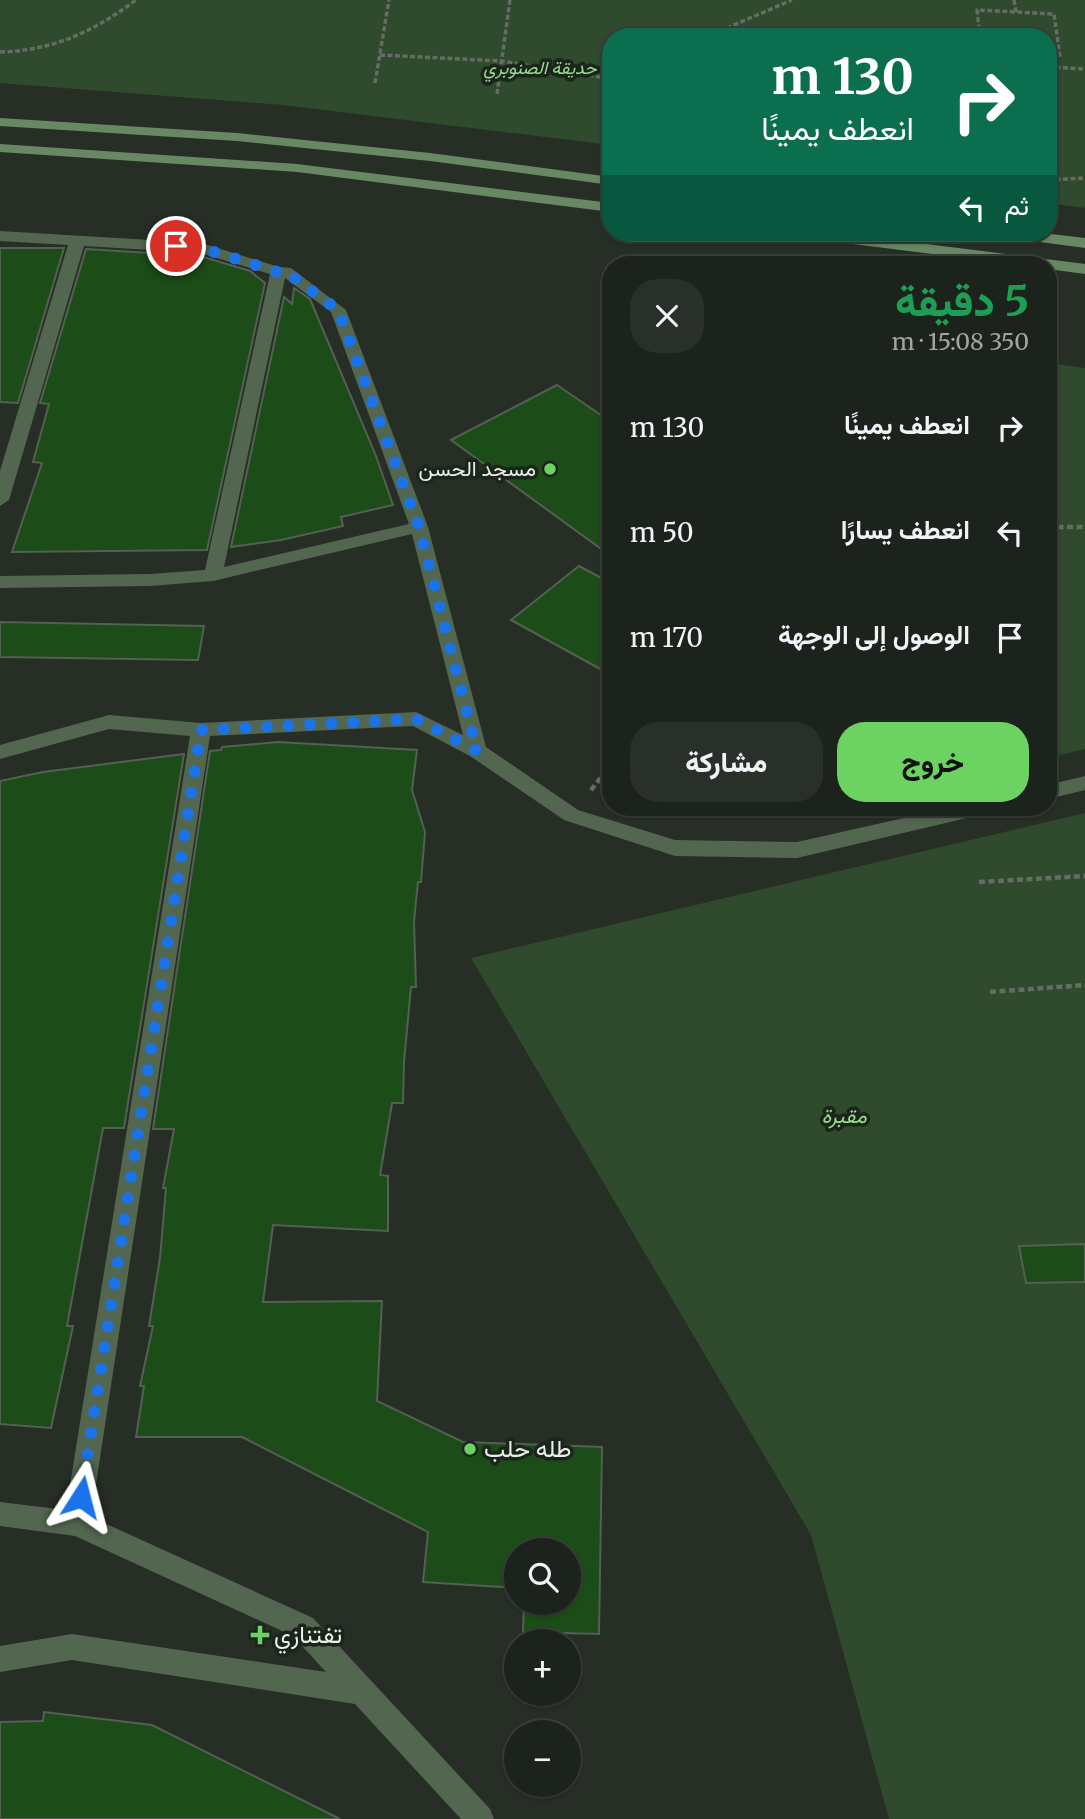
<!DOCTYPE html>
<html lang="ar">
<meta charset="utf-8">
<style>
:root{--surface:#1c221c;--page:#292f29;--text:#f1f3f6;--muted:#a0a4a3;--line:#3a3f3b;--accent:#6cd362}
body{margin:0;font-family:Merriweather,Vazirmatn,serif;background:var(--page);color:var(--text);direction:rtl;height:100vh;display:flex;flex-direction:column;font-size:26px;white-space:nowrap}
*{box-sizing:border-box;margin:0}
p{font-size:23px;color:var(--muted)}
.icon{flex:none;width:38px;height:38px;fill:none;stroke:currentColor;stroke-width:2;stroke-linecap:round;stroke-linejoin:round}
.map{position:relative;flex:1;overflow:hidden;direction:ltr}
.side{position:absolute;left:602px;top:256px;width:455px;height:560px;display:flex;flex-direction:column;background:var(--surface);border-radius:28px;box-shadow:0 2px 5px #0004,0 0 0 2px var(--line);direction:rtl}
.side>*{flex:none}
.guide{position:absolute;left:602px;top:28px;width:455px;height:214px;border-radius:28px;box-shadow:0 2px 5px #0004,0 0 0 2px var(--line);direction:rtl;background:#0b6e4f;color:#fff;overflow:hidden}
.tools{position:absolute;left:504px;top:1538px;display:grid;gap:14px}
.tools a{display:grid;place-items:center;width:77px;height:77px;border-radius:50%;background:var(--surface);box-shadow:0 2px 5px #0004,0 0 0 2px var(--line);font-size:35px}
.pin{position:absolute;display:grid;place-items:center;width:60px;height:60px;color:#fff;margin:-30px;border:4px solid #fff;border-radius:50%;box-shadow:0 2px 7px #0007}
.me{position:absolute;width:77px;margin:-38px;rotate:9deg;stroke-linejoin:round;filter:drop-shadow(0 0 5px #0008)}
.turn{display:flex;align-items:center;gap:24px;height:147px;padding:0 28px;font-size:32px}
.turn .icon{width:91px;height:91px;stroke-width:2.5}
.turn b{display:block;font-size:49px;line-height:60px}
.then{display:flex;align-items:center;height:66px;padding:0 28px;background:#0003;gap:14px;font-size:26px}
.round{display:grid;place-items:center;flex:none;width:74px;height:74px;border-radius:28px;background:var(--page)}
.head{display:flex;align-items:center;justify-content:space-between;height:119px;padding:0 28px}
h1{font-size:42px;font-weight:800;line-height:52px;color:#1e9e55}
.button{display:flex;gap:14px;margin-top:auto;padding:14px 28px}
.button a{flex:1;height:80px;border-radius:28px;background:var(--accent);color:#111;font-size:28px;font-weight:800;line-height:80px;text-align:center}
.button a+a{background:var(--page);color:var(--text)}
ul{padding:0;list-style:none}
li{display:flex;align-items:center;gap:21px;height:105px;padding:0 28px}
li div{flex:1}
li b{display:block;font-size:26px}
li em{font-style:normal}
.map>svg:first-child{display:block}
.green{fill:#2f4a2c}
.building{fill:#1c4c18;stroke:#555f54;stroke-width:2}
.lines{fill:none;stroke-linecap:round;stroke-linejoin:round}
.path-far1{stroke:#656c64;stroke-width:3.5;stroke-dasharray:5 2.5;stroke-linecap:butt}
.path{stroke:#656c64;stroke-width:4.5;stroke-dasharray:6 3.5;stroke-linecap:butt}
.street{fill:#536750;fill-rule:evenodd}
.secondary{fill:#688864;fill-rule:evenodd}
.route{stroke:#1a73e8;stroke-width:12;stroke-dasharray:0 21.6}
.poi-dot{fill:#6cd362;stroke:#1c251b;stroke-width:2.5}
.labels{text-anchor:middle;stroke-width:7;stroke-linejoin:round;paint-order:stroke}
.far-park-label{font-size:18px;font-style:italic;fill:#97dd90;stroke:#1c251b}
.poi-label{font-size:21px;fill:#e9efe9;stroke:#1c251b;text-anchor:end}
.park-label{font-size:21px;font-style:italic;fill:#97dd90;stroke:#1c251b}
.near-poi-label{font-size:24px;fill:#e9efe9;stroke:#1c251b;text-anchor:start}
</style>
<div class="map">
<svg width="1085" height="1819" viewBox="0 0 1085 1819">
<rect width="100%" height="100%" fill="#262e25"/>
<path class="green" d="M0,0h1085v208l-37,-5v-166h-437v108l-328,-40 -283,-22z
M1048,363l37,5v381l-37,9z
M1085,813v1006h-196l-78,-284 -340,-577z"/>
<path class="building" d="M0,248h64l-46,155 -18,-1z
M86,249l114,7 50,15 15,12 -58,267 -195,2 30,-89 -9,-1 16,-58 -9,-1z
M294,288l16,11 66,157 17,49 -52,12 2,9 -62,14 -50,7 53,-250 8,7z
M557,385l54,37v134l-160,-116z
M579,566l32,17v92l-100,-55z
M0,622l204,4 -6,34 -198,-3z
M278,742l139,8 -5,40 13,42 -4,50h-3l-4,39 2,66h-5l-7,75 -1,41h-11l-12,72 8,1v55l-115,-6 -10,77 119,-1 -5,100 86,41 139,5 -3,187 -76,-2 1,-29h45v-53h-53v38l-93,-6 5,-50 -186,-95h-106l8,-51h-4l13,-60h-4l11,-68 6,-70h-3l11,-59h-21l57,-378 11,-1 1,-3z
M184,754l-60,374h-21l-36,198h6l-22,102 -51,-4v-643l43,-9z
M1085,1244v38l-59,1 -7,-37z
M44,1712l108,13 188,94h-340v-97l43,-1z"/>
<g class="lines">
<path class="path-far1" d="M1014,0l2,12
M656,37l23,-5 21,5
M706,37l86,-37
M980,37l-3,-27 77,4 6,43h-12
M0,52c52,-1 95,-21 136,-52
M380,55l122,6 109,18
M1048,67l37,2
M375,83l14,-83
M497,94l13,-94
M1048,180l37,-2"/>
<path class="path" d="M1048,527h37
M591,790l20,-25
M979,882l106,-6
M990,992l95,-7"/>
<path class="street" d="M0,231l201,12 78,24 12,1 55,42 82,217 58,220 92,63 97,30 122,2 156,-35h41l-3,5 -7,2 -187,44 -122,-2 -111,-36 -94,-64 -57,-30 -203,10 -119,781 222,101 177,191 4,10h-33l-106,-115 -283,-44 -72,12v-26l72,-12 254,38 -33,-36 -218,-100 -75,-10v-24l66,8 124,-774 -81,-7 -109,30v-14l109,-30 92,8 215,-11 47,23 -51,-201 -199,47 -63,5 -150,2v-12l150,-2 55,-4 65,-296 -70,-21 -116,-7 -75,254 -9,6v-35l68,-226 -68,-4zM285,278l46,34 78,212 -185,43z
M1085,776v14l-37,9v-14z"/>
<path class="secondary" d="M0,118l237,15 193,20 181,24v8l-181,-24 -193,-20 -237,-15z
M0,144l297,20 314,39v9l-314,-40 -297,-20z
M798,233h41l246,31v10l-37,-5v-5h-36l-207,-26z
M1003,233h40l42,5v10l-75,-10z"/>
</g>
<g class="lines">
<path class="route" d="M81,1497l120,-767 215,-11 61,32 -58,-224 -81,-217 -53,-39 -7,1 -77,-24 -25,-2"/>
</g>
<g class="poi-dot">
<circle cx="550" cy="469" r="7"/>
<circle cx="470" cy="1449" r="7"/>
<path d="M256.5 1624.5h7v7h7v7h-7v7h-7v-7h-7v-7h7z"/>
</g>
<g class="labels">
<g class="far-park-label">
<text x="540" y="74">حديقة الصنوبري</text>
</g>
<g class="poi-label">
<text x="536" y="476">مسجد الحسن</text>
</g>
<g class="park-label">
<text x="844" y="1123">مقبرة</text>
</g>
<g class="near-poi-label">
<text x="484" y="1457">طله حلب</text>
<text x="274" y="1643">تفتنازي</text>
</g>
</g>
</svg>
<div class="tools">
<a><svg class="icon" aria-label="search" viewBox="0 0 24 24"><circle cx="10" cy="10" r="6"/><path d="M15 15l6 6"/></svg></a>
<a>+</a>
<a>−</a>
</div>
<div class="pin" style="left:176px;top:246px;background:#d93025"><svg class="icon" aria-label="arrive" viewBox="0 0 24 24"><path d="M6 21V4h12l-3 4 3 4H6"/></svg></div>
<svg class="me" style="left:81px;top:1497px" viewBox="-20 -20 40 40"><path d="M0-17L14 15 0 8-14 15z" fill="#1a73e8" stroke="#fff" stroke-width="4"/></svg>
<div class="guide">
<div class="turn"><svg class="icon" aria-label="right" viewBox="0 0 24 24"><path d="M7 20v-9h11M14 6l5 5-5 5"/></svg><div><b>130 m</b>انعطف يمينًا</div></div>
<div class="then">ثم<svg class="icon" aria-label="left" viewBox="0 0 24 24"><path d="M17 20v-9H6M10 6l-5 5 5 5"/></svg></div>
</div>
<section class="side">
<div class="head"><div><h1>5 دقيقة</h1><p>350 m · 15:08</p></div><a class="round"><svg class="icon" aria-label="close" viewBox="0 0 24 24"><path d="M6 6l12 12M18 6L6 18"/></svg></a></div>
<ul>
<li><svg class="icon" aria-label="right" viewBox="0 0 24 24"><path d="M7 20v-9h11M14 6l5 5-5 5"/></svg><div><b>انعطف يمينًا</b></div><em>130 m</em></li>
<li><svg class="icon" aria-label="left" viewBox="0 0 24 24"><path d="M17 20v-9H6M10 6l-5 5 5 5"/></svg><div><b>انعطف يسارًا</b></div><em>50 m</em></li>
<li><svg class="icon" aria-label="arrive" viewBox="0 0 24 24"><path d="M6 21V4h12l-3 4 3 4H6"/></svg><div><b>الوصول إلى الوجهة</b></div><em>170 m</em></li>
</ul>
<div class="button"><a>خروج</a><a>مشاركة</a></div>
</section>
</div>
